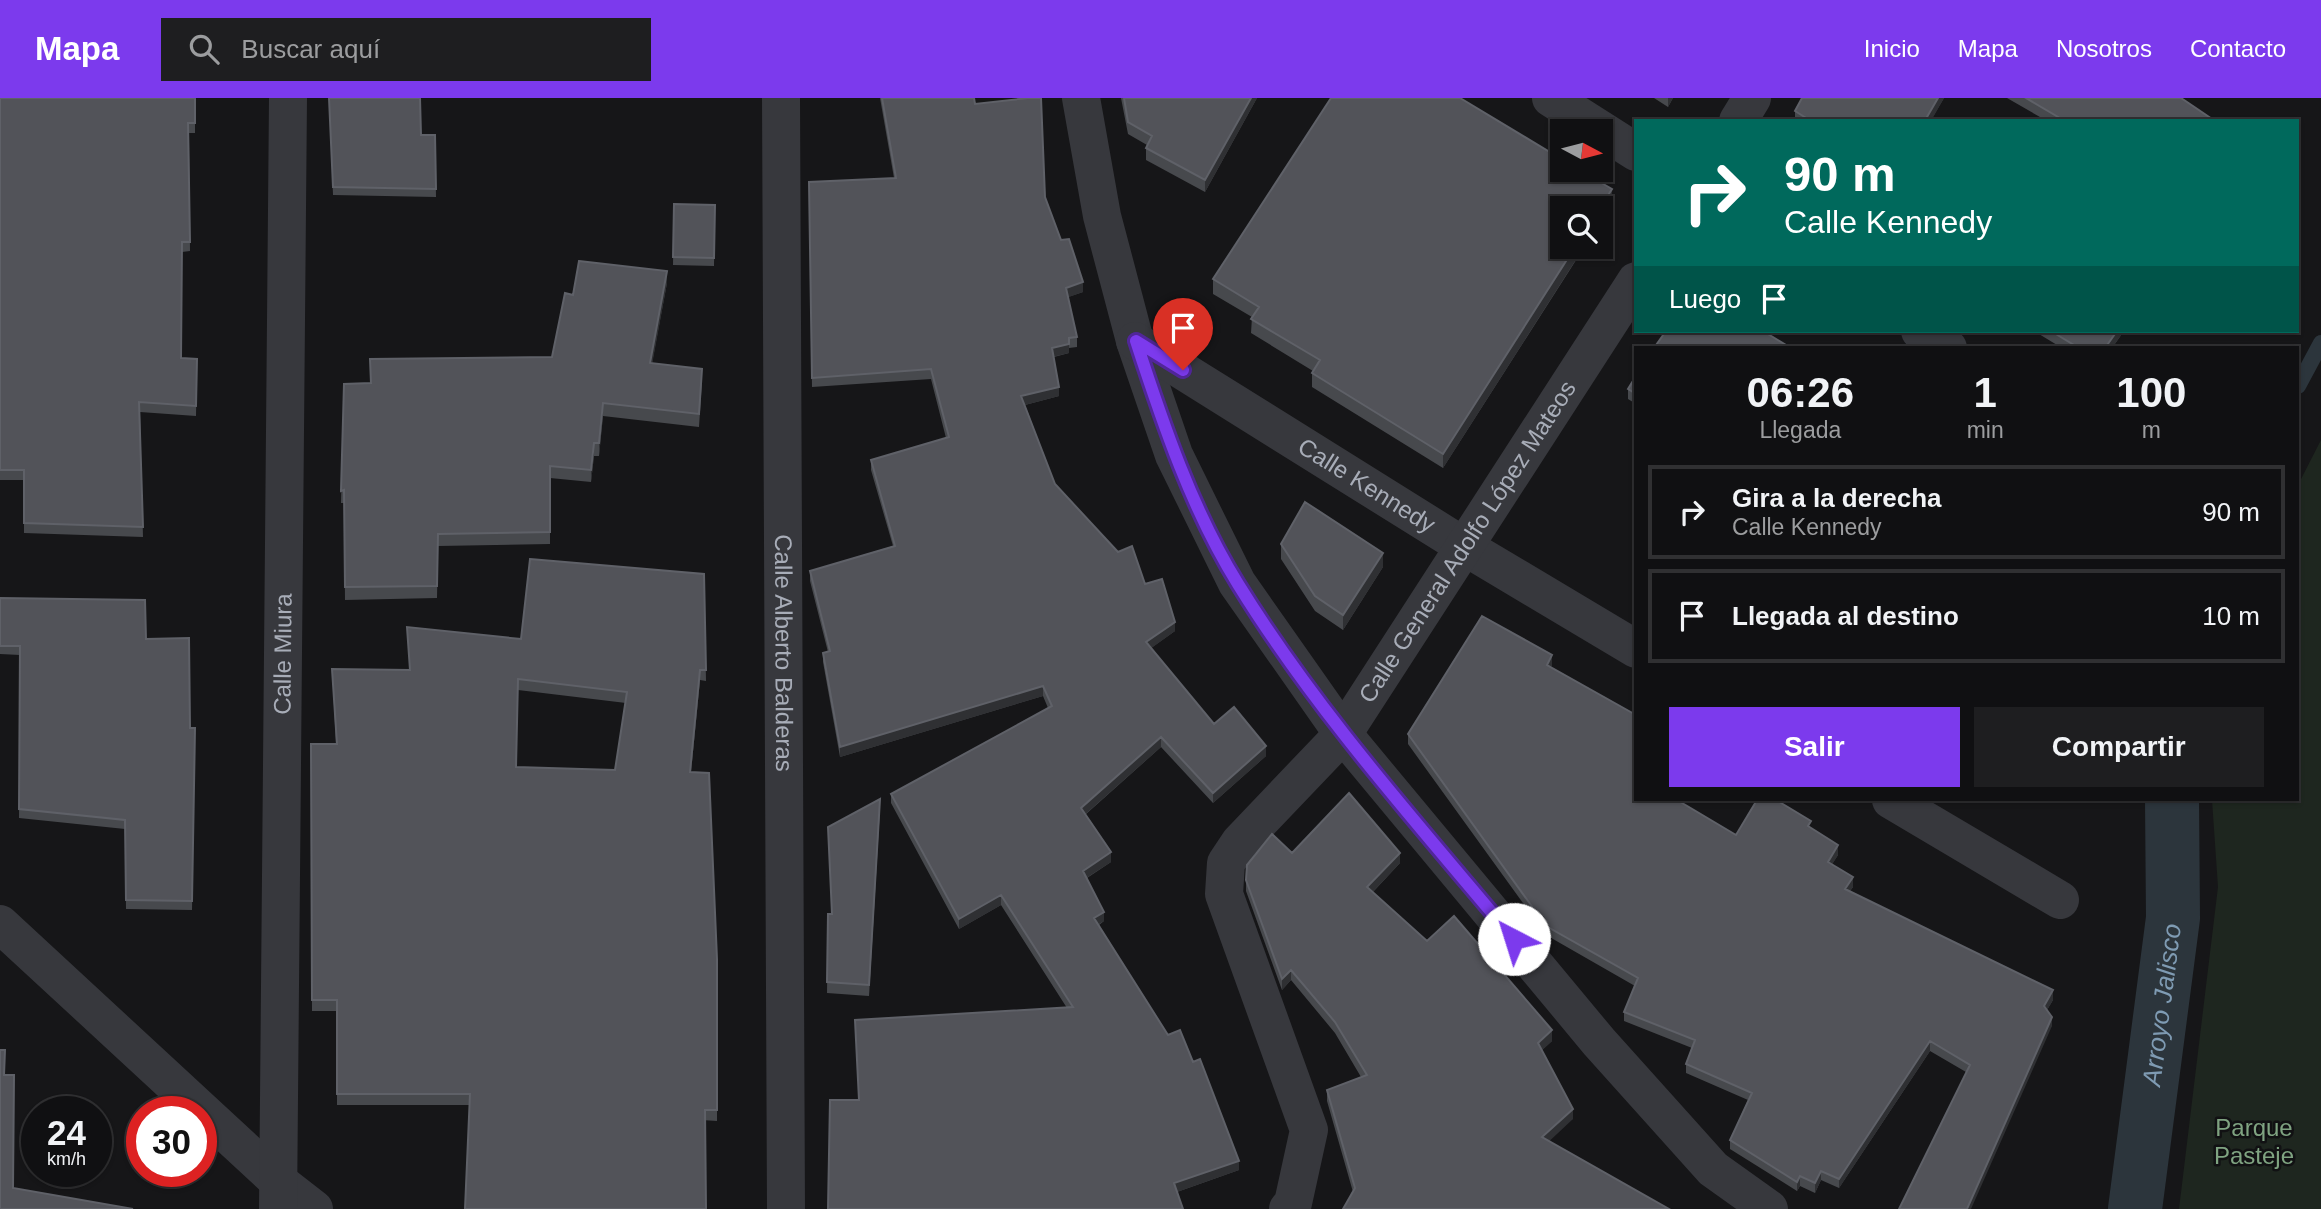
<!DOCTYPE html>
<html lang="es">
<meta charset="utf-8">
<style>
:root{--surface:#101012;--page:#1e1e20;--text:#f1f3f6;--muted:#9c9d9f;--line:#303032;--accent:#7c3aed}
body{margin:0;font-family:Helvetica,sans-serif;background:var(--page);color:var(--text);height:100vh;display:flex;flex-direction:column;font-size:26px;white-space:nowrap}
*{box-sizing:border-box;margin:0}
p{font-size:23px;color:var(--muted)}
.icon{flex:none;width:38px;height:38px;fill:none;stroke:currentColor;stroke-width:2;stroke-linecap:round;stroke-linejoin:round}
.map{position:relative;flex:1;overflow:hidden}
.sheet{position:absolute;left:1634px;top:248px;width:665px;height:455px;display:flex;flex-direction:column;background:var(--surface);border-radius:0px;box-shadow:0 2px 5px #0004,0 0 0 2px var(--line)}
.sheet>*{flex:none}
.banner{position:absolute;left:1634px;top:21px;width:665px;height:214px;border-radius:0px;box-shadow:0 2px 5px #0004,0 0 0 2px var(--line);background:#00695c;color:#fff;overflow:hidden}
.needle{width:46px;rotate:97deg}
.controls{position:absolute;left:1550px;top:21px;display:grid;gap:14px}
.controls a{display:grid;place-items:center;width:63px;height:63px;border-radius:0px;background:var(--surface);box-shadow:0 2px 5px #0004,0 0 0 2px var(--line);font-size:35px}
.speed{position:absolute;left:21px;top:998px;display:flex;gap:14px;font-size:35px;font-weight:700;text-align:center}
.speed>*{display:grid;place-content:center;width:91px;height:91px;border-radius:50%;background:var(--surface);box-shadow:0 2px 5px #0004,0 0 0 2px var(--line);line-height:1}
.speed small{font-size:18px;font-weight:400}
.speed .limit{border:10px solid #d22;background:#fff;color:#111}
.pin{position:absolute;display:grid;place-items:center;width:60px;height:60px;color:#fff;margin:-72px -30px;border-radius:50% 50% 50% 0;rotate:-45deg;box-shadow:0 0 7px #0007}
.pin .icon{rotate:45deg}
.me{position:absolute;width:77px;margin:-38px;rotate:320deg;stroke-linejoin:round;filter:drop-shadow(0 0 5px #0008)}
.turn{display:flex;align-items:center;gap:24px;height:147px;padding:0 35px;font-size:32px}
.turn .icon{width:91px;height:91px;stroke-width:2.5}
.turn b{display:block;font-size:49px;line-height:60px}
.then{display:flex;align-items:center;height:66px;padding:0 35px;background:#0003;gap:14px;font-size:26px}
.eta{display:flex;justify-content:space-evenly;align-items:center;height:119px;text-align:center}
.eta b{font-size:42px;font-weight:800;line-height:49px}
.action{display:flex;gap:14px;margin-top:auto;padding:14px 35px}
.action a{flex:1;height:80px;border-radius:0px;background:var(--accent);color:#fff;font-size:28px;font-weight:800;line-height:80px;text-align:center}
.action a+a{background:var(--page);color:var(--text)}
ul{padding:0;list-style:none}
li{display:flex;align-items:center;gap:21px;height:94px;margin:0 14px 10px;padding:0 21px;border:4px solid var(--line);border-radius:0px}
li div{flex:1}
li b{display:block;font-size:26px}
li em{font-style:normal}
header{display:flex;align-items:center;gap:42px;box-sizing:border-box;height:98px;padding:0 35px;background:var(--accent);color:#fff}
header strong{font-size:33px}
nav{display:flex;gap:38px;margin-inline-start:auto;font-size:24px}
.search{width:490px;height:63px;background:var(--page);display:flex;align-items:center;gap:18px;box-sizing:border-box;padding:0 24px;border-radius:0px;color:var(--muted);font-size:26px}
.map>svg:first-child{display:block}
.green{fill:#1e261f}
.lines{fill:none;stroke-linecap:round;stroke-linejoin:round}
.stream{stroke:#2c353c;stroke-width:16}
.canal{stroke:#2c353c;stroke-width:54}
.street{stroke:#37383d;stroke-width:38}
.wall{fill:#47494d;fill-rule:evenodd}
.shaded-wall{fill:#2f3033}
.building{fill:#525359;stroke:#5f6168;stroke-width:2;fill-rule:evenodd}
.route-casing{stroke:#51269a;stroke-width:18}
.route{stroke:#7c3aed;stroke-width:12}
.labels{text-anchor:middle;stroke-width:5;stroke-linejoin:round;paint-order:stroke}
.street-label{font-size:24px;fill:#a8adb8;stroke:#111113}
.park-label{font-size:24px;fill:#7fa381;stroke:#111113}
.water-label{font-size:26px;font-style:italic;fill:#7f9bb3;stroke:#111113}
</style>
<header>
<strong>Mapa</strong>
<div class="search"><svg class="icon" aria-label="search" viewBox="0 0 24 24"><circle cx="10" cy="10" r="6"/><path d="M15 15l6 6"/></svg>Buscar aquí</div>
<nav><a>Inicio</a><a>Mapa</a><a>Nosotros</a><a>Contacto</a></nav>
</header>
<div class="map">
<svg width="2321" height="1111" viewBox="0 0 2321 1111">
<rect width="100%" height="100%" fill="#161618"/>
<path class="green" d="M2321,342v769h-142l39,-322 -6,-87h86v-315z"/>
<g class="lines">
<path class="stream" d="M2298,288l23,-43"/>
<path class="canal" id="s1" d="M2135,1111l38,-291 -1,-118"/>
<g class="street">
<path id="s2" d="M781,0l5,1111"/>
<path d="M1081,0l21,118 33,125 39,114 63,128 106,151 256,308 114,127 56,40"/>
<path d="M1551,0l85,54"/>
<path d="M1738,23l14,-23"/>
<path d="M1920,233l28,17"/>
<path id="s3" d="M1135,243l330,206 171,102"/>
<path d="M1891,702l169,100"/>
<path d="M0,826l278,257 36,28"/>
<path id="s4" d="M278,1111l10,-1111"/>
<path id="s5" d="M1288,1111l5,-6 16,-73 -85,-236 2,-31 14,-21 103,-108 293,-453"/>
</g>
</g>
<path class="wall" d="M0,0h195v35h-6l1,118 -8,1 -1,106 16,1 -1,57 -56,-4 3,125 -119,-4v-53h-24z
M329,0l92,37h14l1,62 -103,-2z
M880,0h94l1,6 70,93 16,43 22,52 -15,5 9,40v10l-8,1v5l-15,4 5,39 -34,9 30,79 90,100 30,47 -24,17 63,76 52,32 -53,47 -52,-56 -76,68 26,47 -24,16 17,43 -5,4 140,245 -62,22 -318,-92 -4,-80 212,-12 -66,-103 -42,24 -68,-126v-9l157,-86 -5,-12 -203,61 -17,-95v-9l5,-1 -18,-71v-10l83,-25 -22,-76v-10l75,-22 -15,-59 -119,8 -3,-205 85,-4z
M1121,0h136l-52,94 -59,-32v-12l1,-3 -19,-11z
M1654,0h19l-5,9z
M1802,0h142l-13,22 2,1h-138v-10z
M2007,0h174l34,23h-168z
M674,106l41,1 -1,61 -41,-1z
M1612,106l-169,264 -131,-81v-14l1,-2 -62,-38 1,-16 -39,-23v-15z
M667,185l-15,80 50,18 -3,46 -96,-11 -4,40h-5l-3,26 -41,-4v66l-112,2 -1,52 -92,2 -1,-97h-3l3,-119 27,-1 -1,-24 182,-2 21,-62z
M2034,233h90l-12,17h-50z
M1636,278v28l-8,-5v-10z
M1281,446l102,23 -40,63 -28,-19 -34,-52z
M704,476l2,107 -6,-1 -9,92 26,187v162l-247,-16h-133v-94h-25l-1,-267h25l-4,-75 78,1 -3,-43 114,12zM518,592l108,13 -11,67 -99,-3z
M0,500l146,41 44,89h5l-3,182 -66,-1 -1,-80 -106,-11 1,-163 -20,-1z
M1552,566l-1,3 85,133 100,35 75,-7 27,27 -6,9 21,23 -3,4 203,109 -6,10 5,16 -86,46 -36,-21 -91,137 -18,-8 -6,13 -15,-7 -3,5 -67,-42v-9l18,-40 -62,-27v-9l6,-16 -68,-27v-9l11,-26 -89,-51 -138,-191v-10z
M880,711l-11,187 -42,-3 1,-79h4l-4,-87z
M1292,755l108,10 -27,29 54,49 125,100 -10,9 31,69 -220,73 -26,-91v-11l34,-13 -26,-44 -44,-53 -9,10 -36,-99v-11z"/>
<path class="shaded-wall" d="M1251,0h6l-52,94v-12z
M1668,0h5l-5,9z
M1938,0h6l-13,23 -4,-4z
M1612,91v15l-11,16v-12h-1z
M1575,149h9l-141,221v-14z
M667,173v12l-17,93v-13z
M1083,184v10l-17,6v-10z
M2117,233h7l-12,17h-7z
M1069,246v9l-17,4v-9z
M1059,289v9l-38,10v-10z
M603,305v13l-4,40v-13z
M594,345v13l-3,26v-12z
M1383,455v14l-40,63v-15z
M1175,524v9l-29,21v-10z
M1552,557v9l-5,10v-9z
M700,572v10l-10,103v-11z
M1043,588v10l-203,61v-10z
M1161,639v10l-80,71v-10z
M1266,648v10l-53,47v-10z
M880,701v10l-11,187v-11z
M1838,747v10l-10,16v-9z
M1111,754v10l-28,18v-9z
M1400,755v10l-33,35v-11z
M1853,779v10l-8,11v-9z
M1001,797v10l-42,24v-10z
M1104,814v9l-10,6v-9z
M1291,872v10l-9,10v-11z
M2053,892v10l-9,15v-9z
M2052,919v9l-81,183h-4z
M1552,932v11l-14,13v-11z
M1930,943v10l-91,137v-9z
M1573,1011v10l-31,29v-11z
M1239,1063v9l-65,23v-10z
M1821,1073v9l-6,13v-10z
M1800,1078v10l-3,5v-9z"/>
<path class="building" d="M0,0h195v25h-7l2,119h-8l-1,116 16,1 -1,47 -57,-4 4,125 -119,-4v-53h-24z
M329,0h91l1,37h14l1,54 -103,-2z
M882,0h92l1,6 53,-6h13l4,99 16,43 8,-1 14,43 -17,6 11,49 -8,1v6l-17,4 7,39 -38,9 34,88 63,68 14,-6 13,38 17,-5 13,43 -29,20 68,82 20,-17 32,39 -53,47 -52,-56 -80,71 30,44 -28,19 21,41 -10,6 74,117 12,-5 13,32 7,-3 39,102 -65,22 9,26h-355l2,-109h29l-4,-80 218,-13 -72,-112 -42,24 -68,-125 161,-88 -9,-20 -203,61 -17,-94 7,-2 -20,-80 85,-25 -24,-86 78,-23 -18,-68 -119,9 -3,-196 87,-4z
M1124,0h127l-46,82 -59,-32 6,-12 -24,-14z
M1331,0h129l103,62v10h16l33,19 -12,19h-37v39h12l-132,207 -131,-81 8,-13 -69,-41 8,-12 -46,-28z
M1802,0h136l-11,19 6,4h-122l-16,-10z
M2026,0h155l34,23h-150z
M674,106l41,1 -1,53 -41,-1z
M579,163l88,10 -17,92 52,6 -3,45 -96,-11 -4,40h-5l-3,27 -41,-4v66l-112,2 -1,52 -92,1 -1,-97 -3,1 3,-107 27,-1 -1,-24 182,-2 13,-64 8,2z
M1666,233h97l28,17h-137z
M2051,233h66l-12,17h-26z
M1636,278v18l-8,-5z
M1305,404l78,51 -40,62 -28,-19 -34,-52z
M530,461l174,15 2,96h-6l-10,102 19,1 8,186v151h-12l1,99h-241l5,-115h-133v-94h-25l-1,-256h26l-5,-75 78,1 -3,-43 114,12zM518,581l109,13 -12,78 -99,-3z
M0,500l145,2 1,39 43,-1 1,90h5l-3,173 -66,-1 -1,-80 -106,-11 1,-163h-20z
M1482,518l70,39 -5,10 89,50v85h41l59,35 21,-35h19l35,21 -3,5 30,19 -10,17 25,15 -8,12 208,101 -9,16 8,11 -85,192h-68l71,-144 -40,-24 -91,138 -18,-8 -6,12 -15,-7 -3,6 -67,-42 22,-47 -66,-29 9,-24 -71,-28 14,-34 -92,-52 -138,-192z
M1349,695l51,60 -33,34 60,54 27,-25 98,114 -14,13 35,66 -31,28 127,72h-326l12,-21 -28,-98 40,-15 -32,-53 -44,-52 -9,9 -36,-99 1,-15 25,-31 20,19z
M880,701l-11,186 -42,-3 1,-68h4l-4,-87z
M0,952h5l-1,25h10l-1,113 120,21h-133z"/>
<g class="lines">
<defs>
<path id="route" d="M1183,272l-47,-29c27,83 56,169 102,243 79,128 180,240 276,355"/>
</defs>
<use href="#route" class="route-casing"/>
<use href="#route" class="route"/>
</g>
<g class="labels">
<g class="street-label">
<text dy="8" stroke="none"><textPath href="#s3" startOffset="273">Calle Kennedy</textPath></text>
<text dy="8" stroke="none"><textPath href="#s5" startOffset="768">Calle General Adolfo López Mateos</textPath></text>
<text dy="8" stroke="none"><textPath href="#s4" startOffset="555">Calle Miura</textPath></text>
<text dy="8" stroke="none"><textPath href="#s2" startOffset="555">Calle Alberto Balderas</textPath></text>
</g>
<g class="park-label">
<text x="2254" y="1038">Parque<tspan x="2254" dy="28">Pasteje</tspan></text>
</g>
<g class="water-label">
<text dy="9" stroke="none"><textPath href="#s1" startOffset="206">Arroyo Jalisco</textPath></text>
</g>
</g>
</svg>
<div class="controls">
<a><svg class="needle" viewBox="-14 -14 28 28"><path d="M0-13l5 13h-10z" fill="#e53935"/><path d="M0 13l5-13h-10z" fill="#9c9d9f"/></svg></a>
<a><svg class="icon" aria-label="search" viewBox="0 0 24 24"><circle cx="10" cy="10" r="6"/><path d="M15 15l6 6"/></svg></a>
</div>
<div class="speed"><div>24<small>km/h</small></div><div class="limit">30</div></div>
<div class="pin" style="left:1183px;top:272px;background:#d93025"><svg class="icon" aria-label="arrive" viewBox="0 0 24 24"><path d="M6 21V4h12l-3 4 3 4H6"/></svg></div>
<svg class="me" style="left:1514px;top:841px" viewBox="-20 -20 40 40"><circle r="19" fill="#fff"/><path d="M0-13L10 11 0 6-10 11z" fill="#7c3aed"/></svg>
<div class="banner">
<div class="turn"><svg class="icon" aria-label="right" viewBox="0 0 24 24"><path d="M7 20v-9h11M14 6l5 5-5 5"/></svg><div><b>90 m</b>Calle Kennedy</div></div>
<div class="then">Luego<svg class="icon" aria-label="arrive" viewBox="0 0 24 24"><path d="M6 21V4h12l-3 4 3 4H6"/></svg></div>
</div>
<section class="sheet">
<div class="eta">
<div><b>06:26</b><p>Llegada</p></div>
<div><b>1</b><p>min</p></div>
<div><b>100</b><p>m</p></div>
</div>
<ul>
<li><svg class="icon" aria-label="right" viewBox="0 0 24 24"><path d="M7 20v-9h11M14 6l5 5-5 5"/></svg><div><b>Gira a la derecha</b><p>Calle Kennedy</p></div><em>90 m</em></li>
<li><svg class="icon" aria-label="arrive" viewBox="0 0 24 24"><path d="M6 21V4h12l-3 4 3 4H6"/></svg><div><b>Llegada al destino</b></div><em>10 m</em></li>
</ul>
<div class="action"><a>Salir</a><a>Compartir</a></div>
</section>
</div>
